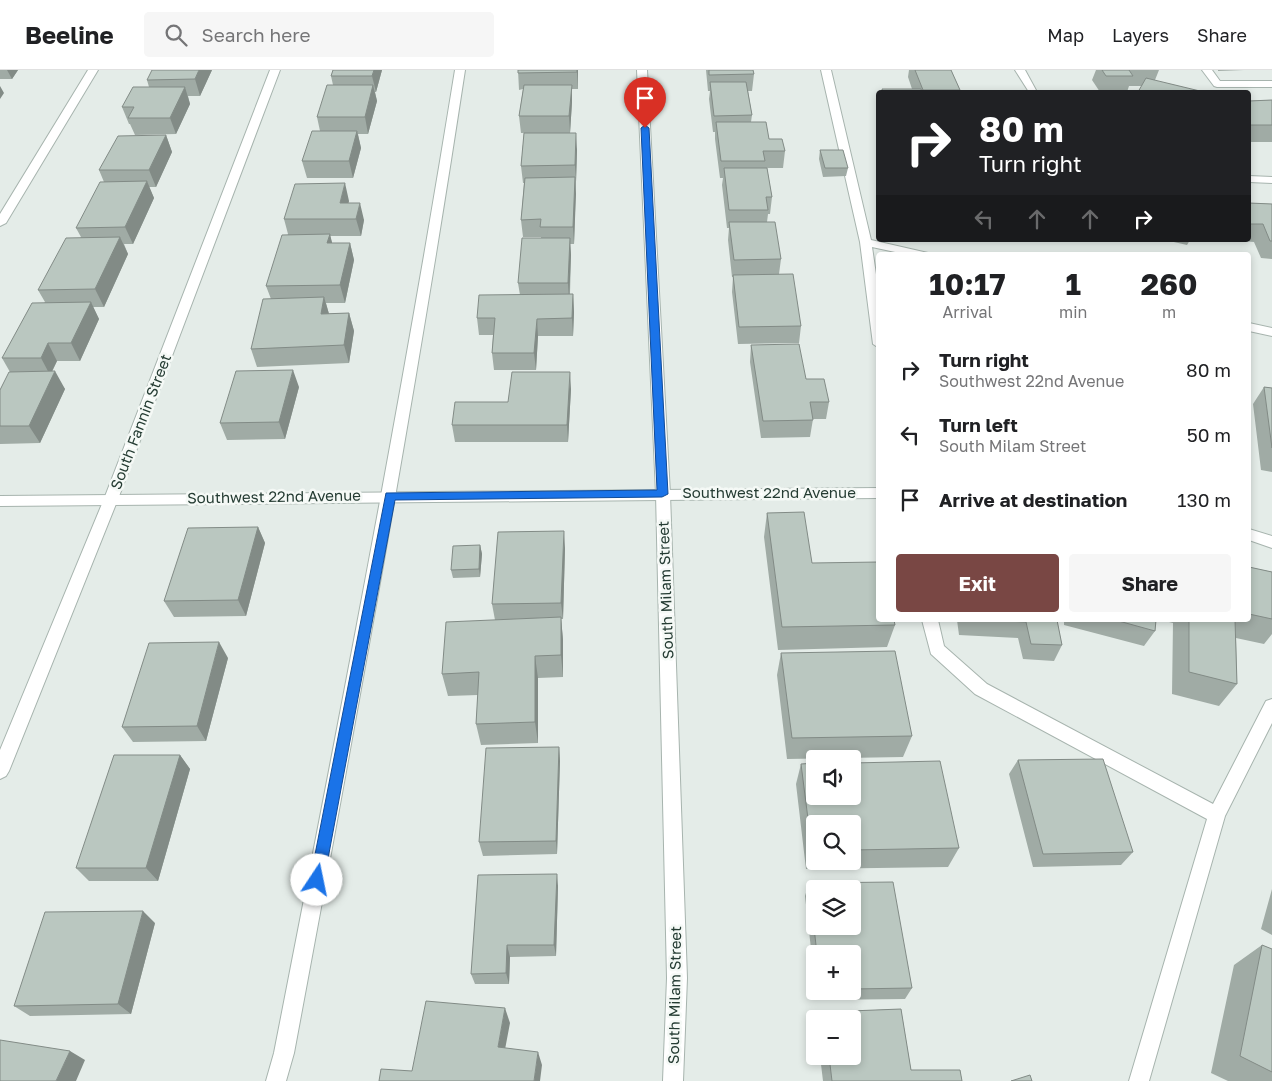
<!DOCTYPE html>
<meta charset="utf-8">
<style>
:root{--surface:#fff;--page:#f6f6f6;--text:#202124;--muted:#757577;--line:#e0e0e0;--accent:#794744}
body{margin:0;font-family:"Golos Text",sans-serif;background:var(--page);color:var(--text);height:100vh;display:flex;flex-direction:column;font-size:19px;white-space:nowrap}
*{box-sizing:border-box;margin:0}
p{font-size:16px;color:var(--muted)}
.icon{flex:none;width:28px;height:28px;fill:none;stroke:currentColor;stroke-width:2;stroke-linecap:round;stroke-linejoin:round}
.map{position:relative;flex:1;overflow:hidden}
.details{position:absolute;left:876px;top:182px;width:375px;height:370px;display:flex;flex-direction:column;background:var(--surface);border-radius:5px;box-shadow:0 2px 8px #0003}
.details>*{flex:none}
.top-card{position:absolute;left:876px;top:20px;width:375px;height:152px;border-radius:5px;box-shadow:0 2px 8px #0003;background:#202124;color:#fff;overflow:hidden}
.fabs{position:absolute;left:806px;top:680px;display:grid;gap:10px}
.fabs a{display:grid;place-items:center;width:55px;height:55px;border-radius:5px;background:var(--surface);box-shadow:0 2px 8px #0003;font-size:25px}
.pin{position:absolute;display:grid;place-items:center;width:42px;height:42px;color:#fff;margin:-51px -21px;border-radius:50% 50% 50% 0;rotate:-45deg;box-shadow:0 0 5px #0007}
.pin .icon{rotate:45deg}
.me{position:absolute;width:55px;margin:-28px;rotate:11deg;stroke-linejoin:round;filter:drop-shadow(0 0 4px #0008)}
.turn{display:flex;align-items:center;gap:18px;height:105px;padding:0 20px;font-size:22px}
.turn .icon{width:65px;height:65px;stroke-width:2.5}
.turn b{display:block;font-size:35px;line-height:42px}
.lanes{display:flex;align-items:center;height:48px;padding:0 20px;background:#0003;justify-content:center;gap:25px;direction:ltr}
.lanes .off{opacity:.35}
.eta{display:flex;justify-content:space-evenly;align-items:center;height:85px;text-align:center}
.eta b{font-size:30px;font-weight:700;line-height:35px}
.primary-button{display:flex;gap:10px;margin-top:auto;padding:10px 20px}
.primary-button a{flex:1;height:58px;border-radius:5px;background:var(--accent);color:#fff;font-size:20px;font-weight:700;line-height:58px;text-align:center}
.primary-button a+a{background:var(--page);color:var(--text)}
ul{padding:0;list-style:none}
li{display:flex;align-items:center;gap:15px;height:65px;padding:0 20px}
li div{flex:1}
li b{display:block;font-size:19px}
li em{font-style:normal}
header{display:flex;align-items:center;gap:30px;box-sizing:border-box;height:70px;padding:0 25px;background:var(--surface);border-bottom:1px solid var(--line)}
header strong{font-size:24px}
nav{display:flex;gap:28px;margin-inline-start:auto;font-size:18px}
.search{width:350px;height:45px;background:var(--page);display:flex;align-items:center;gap:12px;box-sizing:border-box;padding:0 18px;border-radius:5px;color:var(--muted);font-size:19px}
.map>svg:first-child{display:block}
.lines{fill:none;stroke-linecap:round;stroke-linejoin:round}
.service-casing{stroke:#a7b4ae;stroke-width:2}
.minor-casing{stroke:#a7b4ae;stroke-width:2}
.tertiary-casing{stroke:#a7b4ae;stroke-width:2}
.service{fill:#fff;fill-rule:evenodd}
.minor{fill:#fff;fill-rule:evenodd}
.tertiary{fill:#fff;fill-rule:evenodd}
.wall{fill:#a0aba5;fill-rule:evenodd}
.shaded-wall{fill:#828b86}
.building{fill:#bac7c0;stroke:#828b86;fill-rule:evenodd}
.route{fill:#1a73e8;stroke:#114b97}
.labels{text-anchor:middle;stroke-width:5;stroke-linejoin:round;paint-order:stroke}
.street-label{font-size:15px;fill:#253c33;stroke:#f5f9f6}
</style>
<header>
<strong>Beeline</strong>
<div class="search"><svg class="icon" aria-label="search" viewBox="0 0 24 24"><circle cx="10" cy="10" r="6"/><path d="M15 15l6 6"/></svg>Search here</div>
<nav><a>Map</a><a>Layers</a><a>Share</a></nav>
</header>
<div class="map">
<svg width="1272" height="1011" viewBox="0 0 1272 1011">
<rect width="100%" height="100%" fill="#e4ece8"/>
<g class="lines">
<defs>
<path id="service" d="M88,0h10l-92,153 -6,3v-12z
M455,0h10c-50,329 -110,656 -171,983l-8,28h-20l8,-28c64,-327 128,-654 181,-983z
M821,0h10l40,170 57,13 2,2h-21l-37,-8 7,48v53l-6,-4 -13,-102z
M1202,0h10l8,11h52v6h-55l-3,-1z
M1249,253l23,5v8l-23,-5z
M922,550h16l6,26 43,38 226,120 53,-103 6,-2v24l-47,93 -76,265h-20l78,-262 -232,-125 -44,-40z"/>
<path id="minor" d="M270,0h10l-162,429 -109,272 -3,5 -6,3v-29l104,-251z
M637,0h10l23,424 17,484 -4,103h-20l4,-103 -11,-484z
M1015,0h10l12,22h-8z
M1249,106l23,1v6l-23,-1z"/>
<path id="tertiary" d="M879,418v10l-879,8v-10z
M1249,459l23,7v12l-23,-8z"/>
</defs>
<use href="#service" class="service-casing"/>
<use href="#minor" class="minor-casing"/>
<use href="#tertiary" class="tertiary-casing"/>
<use href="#service" class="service"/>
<use href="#minor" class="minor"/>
<use href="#tertiary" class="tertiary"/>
</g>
<path class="wall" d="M0,0h18l-6,9h-12z
M212,0l-12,26h-12l2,8 -14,30 -41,1 -5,-11h-1l-7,-17 27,-20 -2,-7z
M333,0h49l-6,22h-1l2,9 -9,33h-10l3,14 -8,30h-46l-5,-17 18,-30 -3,-14 16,-32 -2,-9z
M518,0h60v19h-6v13l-2,31 7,17 -3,94h-4l1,11 -1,39h3l1,18 -1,24h-35l-2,34h-42l-2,-17 1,-18h-14l-2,-17 43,-23 -2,-12 23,-45v-1h-18l-2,-17 3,-37h-1l-2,-17 3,-33h-3l-2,-17 4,-27 -4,1z
M706,0h47l1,4 -2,17h-4l4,24 -1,7 18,17 16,12 -2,17h-16l5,29 -2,17h-2l-1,8 14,37 -2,15 22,52 -2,17 -61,1 -6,-52 1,-15h-1l-4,-37 1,-12h-2l-5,-43 1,-7h-3l-5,-39v-7h-2l-4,-33 1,-8h-2z
M909,0h42l9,20v2h-79l1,-3h30l-4,-12z
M1096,0h63l-4,10 -13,6h-13l-2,6h-27l-8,-12z
M1218,0h26l-26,1z
M1272,30v42h-23v-41z
M166,65l6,17 -16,35h-7l5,11 -21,46h-9l4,10 -24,53h-11l6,12 -19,42h-23l-5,11 13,17 -25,54 -40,1v-54l10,-18 -8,-14 43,-56 -7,-12 43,-53 -5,-9 28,-46 -5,-12z
M820,80l28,18 -2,8 -23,1 -4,-18z
M349,131l-1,2 16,17 -3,16h-31l2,7h18l4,17 -9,43h-19l3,11 20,-1 5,18 -5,32 -92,4 -6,-18 20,-50 -5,-13 22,-52 -4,-15z
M1249,133l23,1v55l-11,-1 -7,-16 -27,-2h22z
M1165,170h25l-3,5z
M751,275l55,34 23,23 -3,17h-13l-3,18 -49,1 -11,-76z
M299,317l-14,52 -58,1 -7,-17z
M1264,317l8,1v84l-11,-2 -8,-66z
M571,319l-3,53h-113l-3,-17 56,-23z
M767,443l45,50 83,62 -8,22 -109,3 -14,-113z
M258,457l7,16 -19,73 -72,1 -10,-16z
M480,475l2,9 -2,23 -27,1 -2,-8z
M565,478l-2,71h-2l2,21v37l-25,1v65l-57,2 -5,-21 2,-29 -30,1 -6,-22 53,-54 -3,-16z
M1249,497l23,5v62l-8,10 -28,-6 1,46 -18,22 -47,-12 1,-71 -8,-2v-1h84z
M957,550h100l5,25 -8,16 -31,-2 -5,-21 -59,-3z
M1064,550h92l-1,11 -11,15 -80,-21z
M781,583l131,83 -9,21 -116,2 -10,-84z
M228,588l-22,83 -73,1 -11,-15z
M559,677l1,14 -3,93 -74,2 -4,-14z
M180,685l10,14 -32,112h-69l-13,-13z
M1018,690l115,92 -12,13 -88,2 -24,-93z
M801,694l158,84 -11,19 -142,2 -10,-85zM815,754h37v37h-37z
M809,813l103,105 -7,11 -88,1 -1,-9h36v-37h-37v30l-10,-88z
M558,816l-2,70 -46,1 -1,27h-34l-4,-10z
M1272,819v46l-11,-6z
M155,853l-24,91 -101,2 -16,-10z
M1262,875l10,4v132h-44l-17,-8 23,-108z
M901,939l10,61h49l2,11h-139l-3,-25h32v-37h-32l4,-7z"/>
<path class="shaded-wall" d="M7,0h11l-6,9z
M199,0h13l-12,26 -5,-17z
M374,0h8l-6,22 -4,-16z
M577,0h1v19l-1,-17z
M373,15l4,16 -9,33 -3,-17z
M572,15v17l-2,31 -1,-17z
M0,16l4,7 -4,6z
M185,17l5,17 -14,30 -6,-16z
M357,61l4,17 -8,30 -4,-17z
M576,63l1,17 -1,32 -1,-17z
M166,65l6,17 -16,35 -7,-17z
M575,107l1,17 -2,50 -1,-17z
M147,111l7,17 -21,46 -8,-17z
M345,113l4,18 -5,18 -4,-16z
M360,133l4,17 -3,16 -5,-17z
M330,164l4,17 -7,-8z
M120,167l8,17 -24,53 -9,-18z
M570,168l1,17 -2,45 -1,-17z
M350,173l4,17 -9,43 -5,-18z
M573,224l1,18 -1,24 -1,-18z
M324,227l5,17h-8z
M91,232l8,17 -19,42 -9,-18z
M349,243l5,18 -5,32 -5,-18z
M537,249l1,17 -2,34 -2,-17z
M48,273l9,18 -7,14 -9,-17z
M293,300l6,17 -14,52 -6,-17z
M55,301l10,18 -25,54 -11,-17z
M570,302l1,17 -3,53 -1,-17z
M258,457l7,16 -19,73 -8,-16z
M564,461l1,17 -2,71 -2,-16z
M480,475l2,9 -2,23 -1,-8z
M561,547l2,23v37l-2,-22z
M219,572l9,16 -22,83 -9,-15z
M535,586l3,22v65l-3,-21z
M559,677l1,14 -3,93 -1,-13z
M180,685l10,14 -32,112 -12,-13z
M557,804l1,12 -2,70 -2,-11z
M143,841l12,12 -24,91 -13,-10z
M507,875l3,12 -1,27 -3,-11z
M505,938l5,15 -7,37 -5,-13z
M70,981l15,9 -9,21h-20z
M538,982l4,13 -2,16h-6z"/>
<path class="building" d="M152,0h47l-4,9 -48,1z
M333,0h41l-2,6h-41z
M518,0h59v2l-59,1z
M709,0h44l1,4 -45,1z
M915,0h36l9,20h-37z
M1102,0h27l4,6h-27z
M1146,8l58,14h-66z
M710,12h36l6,33 -38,1z
M327,15h46l-8,32h-48z
M524,15h48l-3,31h-50z
M133,17h52l-15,31h-42l6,-11h-12z
M882,19h39l1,3h-39z
M1272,30v25h-23v-24z
M716,52h50l3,17h13l3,12h-22l2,10h-44z
M312,61h45l-8,30h-47z
M524,63h52l-1,32 -54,1z
M166,65l-17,35h-50l19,-34z
M820,80h23l5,18h-23z
M724,98h43l5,29h-6l2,13h-39z
M575,107l-2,50h-33l1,-8 -20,1 4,-42z
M147,111l-22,46 -49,1 24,-46z
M345,113l-5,20h20l-4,16h-72l11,-35z
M1249,133l23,1v37h-2l-7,-17h-14z
M729,152h46l6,37 -47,1z
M330,164l-3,9h23l-10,42 -74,1 16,-51z
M120,167l-25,52 -57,1 28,-52z
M522,168h48l-2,45h-50z
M793,204l8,52 -62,1 -6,-52z
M573,224l-1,24 -35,1 -3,34h-42l3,-35h-18l2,-23z
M324,227l-3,17 28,-1 -5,32 -93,4 12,-50z
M91,232l-20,41h-23l-7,15h-39l30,-55z
M799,274l7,35h18l5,23h-19l3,18 -50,1 -12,-76z
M293,300l-14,52 -59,1 16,-52z
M55,301l-26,55h-29v-36l9,-18z
M512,302h58l-3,53h-115l3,-23h53z
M1264,317l8,1v60z
M804,442l8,51 67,-1v58h15l1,5 -113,2 -15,-114z
M258,457l-20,73 -74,1 24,-73z
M564,461l-3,72 -69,1 6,-72z
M480,475l-1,24 -28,1 2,-24z
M1249,497l23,5v47l-23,-5z
M561,547v38l-26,1v66l-59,2 3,-52 -37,2 4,-52z
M986,550h71l5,25 -31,-1 -5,-22z
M1115,550h41l-1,11z
M1189,550h46l2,64 -48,-12z
M219,572l-22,84 -75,1 27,-84z
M895,581l17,85 -120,2 -11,-85z
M559,677l-3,94 -77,1 7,-94z
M114,685h66l-34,113h-70z
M1103,689l30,93 -90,2 -25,-94z
M940,691l19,87 -107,2v-26h-37v26h-3l-11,-86 14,-1v33h37v-33z
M557,804l-3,71h-47l-1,28 -35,1 7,-99z
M893,812l19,106 -60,1v-35h-35l-8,-71zM815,819h37v37h-37z
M143,841l-25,93 -104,2 31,-94z
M1262,875l10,4v123l-32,-16z
M426,931l79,7 -7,39 40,5 -4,29h-155l2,-12 31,2z
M901,939l10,61h49l2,11h-130l-3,-25h23v-37h-28v-7z
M0,970l70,11 -14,30h-56z
M1030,1005l2,6h-21z"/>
<path class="route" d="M645,55l4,3 19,366 -6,3 -267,3 -71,380 -2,5 -5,2 -5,-2 -2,-5 76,-387 271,-3 -16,-362z"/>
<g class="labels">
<g class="street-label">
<text transform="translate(141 352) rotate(-69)" y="5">South Fannin Street</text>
<text x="769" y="428">Southwest 22nd Avenue</text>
<text transform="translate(274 427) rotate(-1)" y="5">Southwest 22nd Avenue</text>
<text transform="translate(666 520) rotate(-92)" y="5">South Milam Street</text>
<text transform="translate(675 925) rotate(-89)" y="5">South Milam Street</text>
</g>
</g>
</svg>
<div class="fabs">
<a><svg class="icon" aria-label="sound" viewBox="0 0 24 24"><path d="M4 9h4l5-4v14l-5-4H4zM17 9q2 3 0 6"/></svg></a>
<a><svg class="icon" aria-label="search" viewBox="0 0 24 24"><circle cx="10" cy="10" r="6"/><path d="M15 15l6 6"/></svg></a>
<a><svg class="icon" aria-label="layers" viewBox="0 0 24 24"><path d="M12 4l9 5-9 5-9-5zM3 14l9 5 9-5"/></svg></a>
<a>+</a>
<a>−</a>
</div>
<div class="pin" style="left:645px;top:58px;background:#d93025"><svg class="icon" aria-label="arrive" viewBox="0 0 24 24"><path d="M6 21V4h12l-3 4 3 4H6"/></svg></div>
<svg class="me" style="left:317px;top:810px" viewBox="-20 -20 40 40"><circle r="19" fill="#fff"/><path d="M0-13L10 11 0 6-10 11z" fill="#1a73e8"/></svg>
<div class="top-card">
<div class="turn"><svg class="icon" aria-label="right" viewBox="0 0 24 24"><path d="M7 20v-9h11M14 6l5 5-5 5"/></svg><div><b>80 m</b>Turn right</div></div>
<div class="lanes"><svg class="icon off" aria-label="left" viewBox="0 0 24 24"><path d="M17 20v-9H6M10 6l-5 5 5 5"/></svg><svg class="icon off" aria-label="ahead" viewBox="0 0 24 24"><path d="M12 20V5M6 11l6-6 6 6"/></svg><svg class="icon off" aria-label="ahead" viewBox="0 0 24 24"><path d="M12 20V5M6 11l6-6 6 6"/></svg><svg class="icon" aria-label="right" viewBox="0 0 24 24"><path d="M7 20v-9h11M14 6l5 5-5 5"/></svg></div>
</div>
<section class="details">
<div class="eta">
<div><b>10:17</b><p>Arrival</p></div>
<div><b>1</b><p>min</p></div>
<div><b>260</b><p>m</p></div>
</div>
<ul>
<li><svg class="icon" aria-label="right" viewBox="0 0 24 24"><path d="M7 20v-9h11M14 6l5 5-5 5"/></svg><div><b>Turn right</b><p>Southwest 22nd Avenue</p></div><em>80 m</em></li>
<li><svg class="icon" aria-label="left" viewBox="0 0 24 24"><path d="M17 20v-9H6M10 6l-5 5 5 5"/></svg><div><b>Turn left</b><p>South Milam Street</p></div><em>50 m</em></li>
<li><svg class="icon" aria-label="arrive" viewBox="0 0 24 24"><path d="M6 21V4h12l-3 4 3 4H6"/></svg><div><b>Arrive at destination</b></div><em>130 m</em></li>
</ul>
<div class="primary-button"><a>Exit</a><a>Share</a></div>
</section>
</div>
